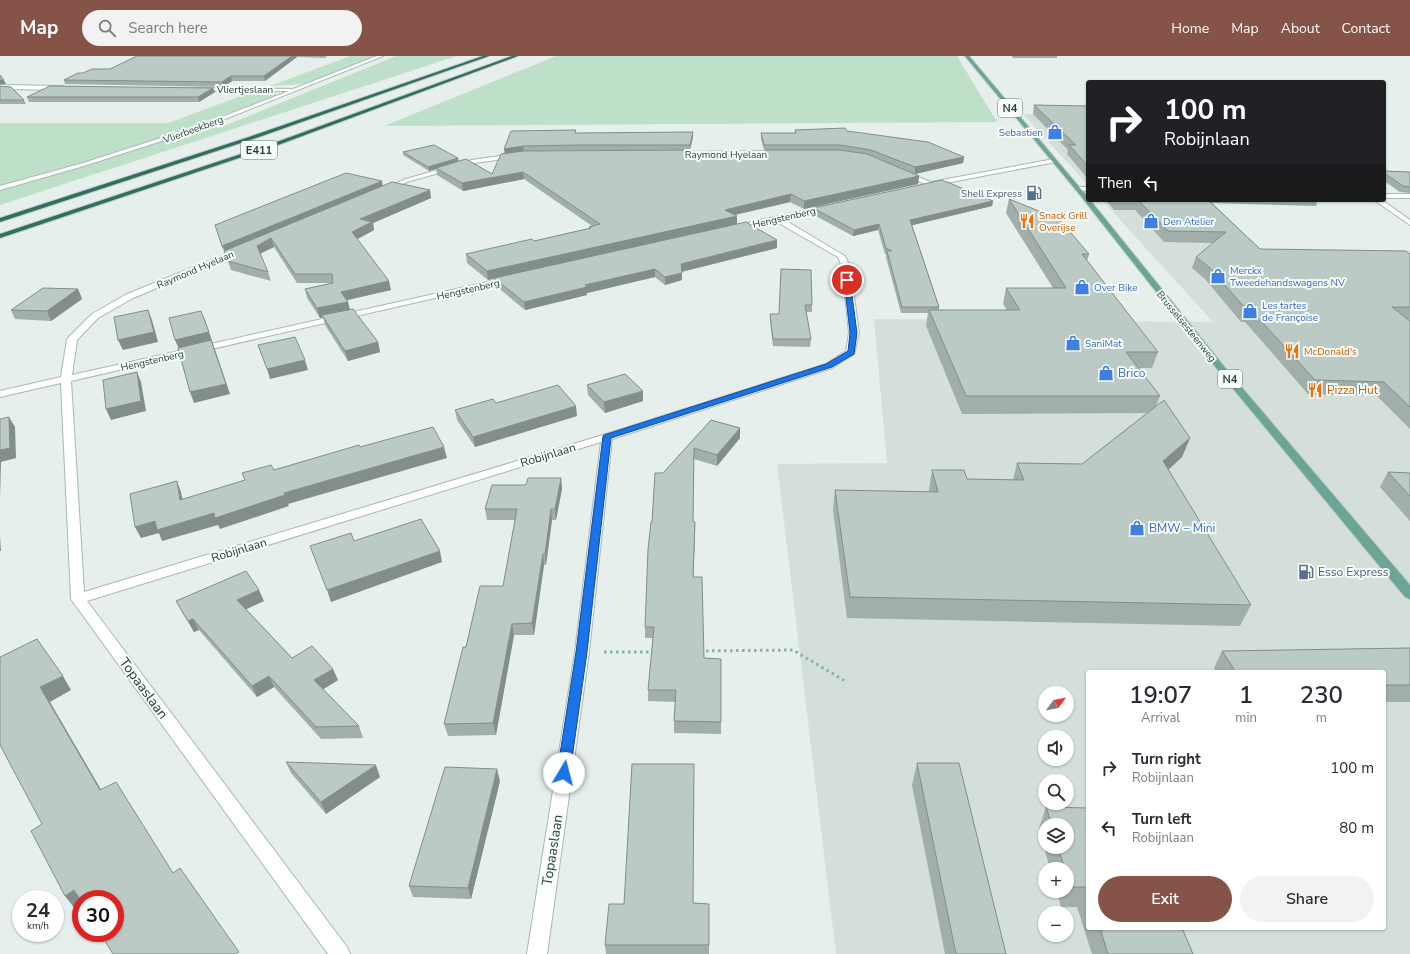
<!DOCTYPE html>
<meta charset="utf-8">
<style>
:root{--surface:#fff;--page:#f2f2f3;--text:#2b2b33;--muted:#7c7c81;--accent:#855347}
body{margin:0;font-family:"Nunito Sans",sans-serif;background:var(--page);color:var(--text);height:100vh;display:flex;flex-direction:column;font-size:15px;white-space:nowrap}
*{box-sizing:border-box;margin:0}
p{font-size:13px;color:var(--muted)}
.icon{flex:none;width:22px;height:22px;fill:none;stroke:currentColor;stroke-width:2;stroke-linecap:round;stroke-linejoin:round}
.map{position:relative;flex:1;overflow:hidden}
.details{position:absolute;left:1086px;top:614px;width:300px;height:260px;display:flex;flex-direction:column;background:var(--surface);border-radius:4px;box-shadow:0 1px 3px #0004}
.details>*{flex:none}
.top-card{position:absolute;left:1086px;top:24px;width:300px;height:122px;border-radius:4px;box-shadow:0 1px 3px #0004;background:#202124;color:#fff;overflow:hidden}
.needle{width:26px;rotate:58deg}
.tools{position:absolute;left:1038px;top:630px;display:grid;gap:8px}
.tools a{display:grid;place-items:center;width:36px;height:36px;border-radius:50%;background:var(--surface);box-shadow:0 1px 3px #0004;font-size:20px}
.speed{position:absolute;left:12px;top:834px;display:flex;gap:8px;font-size:20px;font-weight:700;text-align:center}
.speed>*{display:grid;place-content:center;width:52px;height:52px;border-radius:50%;background:var(--surface);box-shadow:0 1px 3px #0004;line-height:1}
.speed small{font-size:10px;font-weight:400}
.speed .limit{border:6px solid #d22;background:#fff;color:#111}
.pin{position:absolute;display:grid;place-items:center;width:34px;height:34px;color:#fff;margin:-17px;border:2px solid #fff;border-radius:50%;box-shadow:0 1px 4px #0007}
.me{position:absolute;width:44px;margin:-22px;rotate:8deg;stroke-linejoin:round;filter:drop-shadow(0 0 3px #0008)}
.turn{display:flex;align-items:center;gap:14px;height:84px;padding:0 12px;font-size:18px}
.turn .icon{width:52px;height:52px;stroke-width:2.5}
.turn b{display:block;font-size:28px;line-height:34px}
.then{display:flex;align-items:center;height:38px;padding:0 12px;background:#0003;gap:8px;font-size:15px}
.eta{display:flex;justify-content:space-evenly;align-items:center;height:68px;text-align:center}
.eta b{font-size:24px;font-weight:600;line-height:28px}
.action{display:flex;gap:8px;margin-top:auto;padding:8px 12px}
.action a{flex:1;height:46px;border-radius:24px;background:var(--accent);color:#fff;font-size:16px;font-weight:600;line-height:46px;text-align:center}
.action a+a{background:var(--page);color:var(--text)}
ul{padding:0;list-style:none}
li{display:flex;align-items:center;gap:12px;height:60px;padding:0 12px}
li div{flex:1}
li b{display:block;font-size:15px}
li em{font-style:normal}
header{display:flex;align-items:center;gap:24px;box-sizing:border-box;height:56px;padding:0 20px;background:var(--accent);color:#fff}
header strong{font-size:19px}
nav{display:flex;gap:22px;margin-inline-start:auto;font-size:14px}
.search{width:280px;height:36px;background:var(--page);display:flex;align-items:center;gap:10px;box-sizing:border-box;padding:0 14px;border-radius:22px;color:var(--muted);font-size:15px}
.map>svg:first-child{display:block}
.built{fill:#d4dfda;fill-rule:evenodd}
.green{fill:#bfe0c8}
.lines{fill:none;stroke-linecap:round;stroke-linejoin:round}
.minor-casing{stroke:#a8b8b2;stroke-width:2}
.major-casing{stroke:#c2cac8;stroke-width:2}
.highway-casing{stroke:#c2cac8;stroke-width:2}
.path{stroke:#86b3a5;stroke-width:3;stroke-dasharray:2.5 3.5;stroke-linecap:butt}
.minor{fill:#fff;fill-rule:evenodd}
.major{fill:#6aa596;fill-rule:evenodd}
.highway{fill:#2f6f62;fill-rule:evenodd}
.wall{fill:#a1aea9;fill-rule:evenodd}
.shaded-wall{fill:#838d89}
.building{fill:#bbcac4;stroke:#838d89}
.route{fill:#1a73e8;stroke:#114b97}
.labels{text-anchor:middle;stroke-width:4;stroke-linejoin:round;paint-order:stroke}
.far-street-label{font-size:10px;fill:#24423a;stroke:#f7fbf9}
.far-shop-label{font-size:10px;fill:#366cbe;stroke:#f7fbf9;text-anchor:start}
.far-service-label{font-size:10px;fill:#4e5e75;stroke:#f7fbf9;text-anchor:end}
.far-food-label{font-size:10px;fill:#c56008;stroke:#f7fbf9;text-anchor:start}
.shield{fill:#f7fbf9;stroke:#637a73;stroke-width:1}
.shield-label{font-size:11px;font-weight:bold;fill:#24423a}
.shop-label{font-size:12px;fill:#366cbe;stroke:#f7fbf9;text-anchor:start}
.food-label{font-size:12px;fill:#c56008;stroke:#f7fbf9;text-anchor:start}
.street-label{font-size:12px;fill:#24423a;stroke:#f7fbf9}
.service-label{font-size:12px;fill:#4e5e75;stroke:#f7fbf9;text-anchor:start}
.near-street-label{font-size:14px;fill:#24423a;stroke:#f7fbf9}
</style>
<header>
<strong>Map</strong>
<div class="search"><svg class="icon" aria-label="search" viewBox="0 0 24 24"><circle cx="10" cy="10" r="6"/><path d="M15 15l6 6"/></svg>Search here</div>
<nav><a>Home</a><a>Map</a><a>About</a><a>Contact</a></nav>
</header>
<div class="map">
<svg width="1410" height="898" viewBox="0 0 1410 898">
<rect width="100%" height="100%" fill="#e6efeb"/>
<path class="built" d="M1023,58l65,1v70z
M1102,144h98l65,59 145,2v693h-574l-59,-490 110,-1 -13,-144 339,3zM1088,616h296v256h-296zM1045,637h22v22h-22zM1045,681h22v22h-22zM1045,725h22v22h-22zM1045,769h22v22h-22zM1045,813h22v22h-22zM1045,857h22v22h-22z"/>
<path class="green" d="M350,0h24l-67,27 -15,2 -22,1z
M396,0h61l-457,149v-82h168l81,-30 -43,-1 3,-2h59l7,2 1,3 -9,4 -71,26 23,3z
M556,0h401l40,66 -613,4z"/>
<g class="lines">
<defs>
<path id="minor" d="M377,0h6l-178,71 -118,38 -87,25v-4l83,-23 118,-38 88,-34h-92l-2,-1v-2l98,1z
M0,29l63,1 3,2 -3,2 -63,-1z
M782,95l3,2 -1,1 -111,2 -3,-2 3,-2z
M514,98l3,2 -1,1 -41,6 -65,18 -23,9 -5,-1 24,-10 66,-19z
M1054,103l2,1v2l-126,24 -30,-13 5,-1 26,10z
M1078,131h10v4l-12,-1v-2z
M1384,138h26v4h-26z
M1374,144h8l28,20v5z
M828,149h3v4l-48,10 62,37 5,11 9,66 -5,21 -22,14 -220,71 -23,213 -42,302h-20l48,-302 26,-210 -514,159 260,346 3,7h-22l-257,-355 -10,-216 -61,14v-6l61,-14 6,-38 25,-25 35,-20 114,-46 4,2 -1,2 -111,46 -35,20 -21,22 -5,35 438,-98 4,2 -4,2 -439,100 13,211 519,-157 223,-71 20,-13 3,-18 -7,-66 -4,-10 -63,-36 -41,9 -4,-2 4,-2z"/>
<path id="major" d="M965,0h4l111,132 8,9v3h2l137,170 183,215v14l-5,-2 -184,-223 -145,-184z"/>
<path id="highway" d="M483,0h6l-236,83 -253,83v-4l249,-81z
M512,0h6l-240,89 -278,93v-4l274,-91z"/>
</defs>
<use href="#minor" class="minor-casing"/>
<use href="#major" class="major-casing"/>
<use href="#highway" class="highway-casing"/>
<path class="path" d="M700,595l93,-1 52,31
M604,596h49"/>
<use href="#minor" class="minor"/>
<use href="#major" class="major"/>
<use href="#highway" class="highway"/>
</g>
<path class="wall" d="M137,0h190l-2,2 -28,-1 -32,24h-33l-9,6 -158,-3 -1,-4 19,-7 27,-4z
M1012,0h45v2h-44z
M0,30l24,14 2,4h-26z
M213,32l2,4 -16,10h-170l-2,-5z
M1034,49l54,1v73l-21,-25 1,-4 -35,-36z
M795,74l52,1 117,26 -1,6 -48,11 -45,-18 49,20 -1,8 -114,25 -14,-7 -55,13 2,9 40,24 -96,24 1,8 -17,5 -10,-8 -68,16v2l-62,15 -29,-24 -1,-7 -7,1 -21,-17 -1,-9 68,-13 55,-12v-2l3,-1 -68,-47 -61,12 -26,-16 -1,-6 -7,2 -26,-16v-3l56,10 33,12 13,-20 -1,-5 73,-16 116,4 -3,13h-1v6l76,1v-7h-1l-3,-11v-6h34zM579,94h96l-143,1z
M1384,115l26,1v21l-10,-1 -16,-11z
M383,130l48,12 -58,25 1,7 -17,9 34,51 -44,10 1,2 2,7 28,33 2,10 -32,9 -23,-36 -2,-8 -3,1 -13,-20 -2,-9 26,-6h-34l-23,-36 -14,7 8,18 3,9 -40,-11 -16,-45z
M1009,143l80,55 -2,7 71,91 -6,16h-13l21,28 -4,10 34,32 -8,19 -14,13 83,135 -11,21 -393,-8 -14,-108 2,-20 94,2v-2l3,-20 35,9 46,1 4,-17 65,1 65,-51 -185,1 -36,-88 2,-13h-27l-15,-56v-3h-1l-7,-24 -25,6 -41,-22 1,-6 180,-7 -1,5 -80,19 27,82v3h68l-4,-6 3,-16h47l-47,-75z
M1106,144h212l-2,6 -104,-3 48,46 150,5v66h-2l2,1v108l-33,-33 -69,-2 -63,-72h-4l-36,-43 -13,-11 4,-11 17,-14 -49,-1 -29,-32h-21z
M781,213l31,36v7h-6l5,27 -1,8 -37,-1 -3,-25v-7h9z
M78,233l4,10 -31,22 -36,-2 -4,-9z
M587,329l56,16 -38,12 -17,-18z
M496,347l81,13 -102,31 -18,-27 -2,-10z
M711,364l29,8v10l-23,28 -23,-7 -1,63h2v11l-2,44 11,81 17,1v75l-47,-1v-12l1,-19 -27,-1v-11l5,-52h-8v-11l7,-105 11,-49z
M1388,416l22,1v48l-30,-34z
M561,422l1,11 -6,31h-4l-6,45h-2l-10,70h-20l-18,100 -48,1 -4,-12 22,-77 37,-61 12,-66h-28l-2,-11 41,-24z
M176,545h88l-18,8 46,49 46,22 -15,9 36,37 4,12 -42,1 -47,-52 -17,10 -58,-67 -5,2 -12,-20z
M1410,592v54h-26v-30h-168l-2,-4 8,-17z
M286,706l94,15 -54,37 -35,-41z
M917,707l89,191h-61l-33,-169z
M500,725l-29,118 -58,-2 -4,-11z
M1046,751l42,1v120h94l11,26h-101l-15,-47h-16l-4,-16h10v-22h-17l-11,-41zM1045,769h22v22h-22z
M694,847l15,1v50h-103l-1,-9z"/>
<path class="shaded-wall" d="M292,0h4l1,1 -32,24 -1,-5z
M231,20l1,5 -9,6 -1,-5z
M0,24h4l2,4h-6z
M213,32l2,4 -16,10 -1,-5z
M693,76v5l-3,13v-5z
M523,90l1,6 -19,2 -1,-5z
M964,101l-1,6 -48,11v-7z
M458,102l1,4 -23,6v1l-7,2 -1,-4z
M523,116l1,7 -61,12 -1,-8z
M919,120l-1,8 -114,25v-8z
M382,125l1,6 -158,65 -3,-6z
M430,134l1,8 -58,25 1,7 -20,11 -2,-9 8,-13z
M791,138l-1,8 -65,15v-7z
M993,145l-1,5 -83,20 1,-6z
M737,160v8l-249,56 -1,-9z
M879,168l-1,6 -25,6 1,-6z
M271,182l3,9 -15,7 -2,-8z
M777,184v8l-96,24v-8z
M655,213v8l-68,16v2l-62,15 -1,-8 61,-17z
M682,217v7l-17,5v-8z
M389,225l2,9 -48,11 -2,-9z
M78,233l4,10 -31,22 -4,-10z
M348,246l2,9 -28,4 1,2 -3,1 -3,-10z
M148,254l4,10 6,22 -35,8 -5,-10z
M205,264l25,74 -36,9 -4,-11 -11,-43 -4,-9z
M378,286l2,10 -32,9 -3,-10z
M305,304l3,10 -38,9 -3,-10z
M137,316l4,10 5,29 -35,9 -5,-11z
M643,335v10l-38,12 -1,-11z
M576,350l1,10 -102,31 -2,-10z
M9,361l6,10 1,31 -15,4 -1,38v-50z
M740,372v10l-23,28v-11z
M1190,382l-8,19 -26,24 7,-20z
M444,391l3,11 -159,46 1,2 -69,23 -2,-4 -56,16 -3,-8 -18,5 -6,-11 20,-6 129,-28z
M561,422l1,11 -6,31 -1,-11z
M177,425l4,11 4,19 -5,-11z
M551,453l1,11 -6,45 -1,-11z
M695,466v11l-2,55v-11z
M0,481l1,14h-1z
M440,495l2,11 -111,40 -4,-12z
M543,498l1,11 -10,70 -2,-12z
M259,534l5,11 -22,10 -5,-11z
M193,563l6,11 -5,2 -6,-11z
M512,568l2,11 -18,100 -3,-12z
M333,613l5,11 -19,12 -5,-12z
M63,620l8,14 -21,12 60,103 -10,-15 -60,-103z
M269,620l5,11 -17,10 -5,-11z
M376,709l4,12 -54,37 -5,-12z
M497,713l3,12 -29,118 -3,-11z
M74,834l7,9v7l-5,4 -11,-14z"/>
<path class="building" d="M137,0h155l-28,20h-33l-9,6 -158,-2 14,-7h5l9,-4h18z
M0,19l4,5h-4z
M0,30l11,1 13,13h-24z
M50,30l163,2 -15,9h-171z
M1034,49l54,1v60l-19,-21h7z
M845,72l2,3 81,11 36,15 -49,10 -44,-17 -31,-5h-76l-3,-12h35l-1,-3z
M576,74l-1,3 118,-1 -3,13h-111l-56,1 -19,3 7,-18z
M434,89l24,13 -30,9 -25,-15z
M689,94l-1,6 79,1 -1,-7h74l27,4 52,22 -115,25 -13,-7 -66,16 12,6 -250,55 -21,-17 66,-15 2,2 57,-13 -2,-1 11,-3 -77,-52 -61,11 -26,-15 30,-9 26,15 9,-20 22,-3z
M1384,115l26,1v15l-7,-1 -19,-13z
M346,117l36,8 -160,65 -7,-21z
M942,124l51,21 -83,19 29,87h-37l-15,-56h5l-6,-3 -7,-24 -25,6 -41,-22z
M392,126l38,8 -70,29 12,3 -20,10 37,49 -48,11 7,10 -31,6 -12,-19 28,-6 -1,-9h-37l-24,-36 -14,8 11,26 -40,-11 -4,-10z
M1009,143l50,20 30,35h-7l76,98h-32l34,44h-194l-37,-86h91l-14,-22h60z
M1138,144h70l52,49 146,2 4,3v53h-18l18,14v86l-26,-25 -69,-2 -65,-71h-4l-37,-42 -13,-10 30,-25 -58,-1z
M746,166l31,18 -96,24 1,9 -17,4 -10,-8 -70,16 2,2 -63,15 -30,-24z
M781,213l30,1 1,35h-7l6,34h-38l-3,-25h9z
M43,232l35,1 -31,22 -36,-1z
M353,253l25,33 -33,9 -23,-36z
M148,254l6,22 -36,8 -4,-23z
M201,255l8,21 -34,8 -6,-22z
M295,281l10,23 -38,9 -9,-24z
M211,284l15,44 -36,8 -12,-44z
M137,316l4,29 -35,8 -3,-29z
M625,318l18,17 -39,11 -17,-17z
M558,329l18,21 -103,31 -18,-27 38,-11 3,4z
M1164,344l26,38 -27,23 88,144 -401,-8 -15,-107 103,2 -6,-22h32l3,9 57,1 -7,-17 65,1z
M9,361l1,31 -10,2v-31z
M711,364l29,8 -23,27 -23,-7 -1,74h2l-2,55h9l2,81 17,1v63l-47,-1 2,-31h-28l6,-63h-9l3,-78 3,-27h1l3,-49h8z
M433,371l11,20 -160,46 1,2 -70,23 -1,-5 -57,17 -2,-9 -20,6 -5,-33 47,-13 3,19 65,-20 -3,-7 29,-8 3,5 85,-25 1,2z
M1388,416l22,1v23z
M528,422h33l-6,31h-4l-6,45h-2l-11,69 -20,1 -19,99 -49,1 19,-77h3l14,-61h23l14,-77h-32l7,-24h34z
M421,463l19,32 -113,39 -17,-44 41,-13 3,8z
M246,515l13,19 -22,10 55,58 20,-12 21,23 -19,11 45,46 -43,1 -47,-51 -17,10 -59,-67 -5,2 -12,-20z
M37,583l26,37 -23,11 60,103 16,-8 57,91 7,-5 59,84 -3,2h-123l-13,-21h15v-34h-34v2l-7,-11 -9,6 -34,-65 11,-7 -42,-79v-88z
M1410,592v37h-26v-13h-148l-14,-21z
M286,706l90,3 -55,37z
M917,707h42l47,191h-50z
M632,708h62l-1,139 16,1v41h-104l4,-41h15z
M445,711l52,2 -29,119 -59,-2z
M1046,751l42,1v84l-2,-5h-16l-3,-12v-6h-2l-7,-22h9v-22h-15z
M1100,872h82l11,26h-85z"/>
<path class="route" d="M847,222l3,2 7,53 -3,21 -22,13 -221,71 -24,214 -17,121 -2,4 -4,1 -5,-1 -2,-4 19,-121 27,-216 1,-1 222,-71 22,-13 2,-18 -6,-53z"/>
<defs>
<symbol id="shop-bare" viewBox="-9 -9 18 18"><path d="M-5-2.5h2.3a2.7 3.5 0 0 1 5.4 0H5L5.5 6h-11ZM-1.5-2.5h3a1.5 2.3 0 0 0-3 0Z" fill="#3f7fe0" stroke="#f7fbf9" stroke-width="2.5" paint-order="stroke"/></symbol>
<symbol id="fuel-bare" viewBox="-9 -9 18 18"><path d="M-5.5-6h7V0h2V4h1.3V-2.5L3-4.5l.8-.8L6-3V5H2.5V1h-1V6h-7ZM-4.2-4.7v3.2H.2V-4.7Z" fill="#5c6f8a" stroke="#f7fbf9" stroke-width="2.5" paint-order="stroke"/></symbol>
<symbol id="restaurant-bare" viewBox="-9 -9 18 18"><path d="M-5-6h1v4h1v-4h1v4h1v-4h1v5L-1.5 .5V6h-2V.5L-5-1ZM5-6V6H3V1.5H1.5Q1.5-4 5-6Z" fill="#e8710a" stroke="#f7fbf9" stroke-width="2.5" paint-order="stroke"/></symbol>
</defs>
<g fill-rule="evenodd">
<use href="#shop-bare" x="1044" y="65" width="22" height="22"/>
<use href="#fuel-bare" x="1023" y="126" width="22" height="22"/>
<use href="#restaurant-bare" x="1016" y="154" width="22" height="22"/>
<use href="#shop-bare" x="1140" y="154" width="22" height="22"/>
<use href="#shop-bare" x="1207" y="209" width="22" height="22"/>
<use href="#shop-bare" x="1071" y="220" width="22" height="22"/>
<use href="#shop-bare" x="1239" y="244" width="22" height="22"/>
<use href="#shop-bare" x="1062" y="276" width="22" height="22"/>
<use href="#restaurant-bare" x="1281" y="284" width="22" height="22"/>
<use href="#shop-bare" x="1095" y="306" width="22" height="22"/>
<use href="#restaurant-bare" x="1304" y="323" width="22" height="22"/>
<use href="#shop-bare" x="1126" y="461" width="22" height="22"/>
<use href="#fuel-bare" x="1295" y="505" width="22" height="22"/>
</g>
<g class="labels">
<g class="far-street-label">
<text x="245" y="37">Vliertjeslaan</text>
<text transform="translate(193 73) rotate(-20)" y="4">Vlierbeekberg</text>
<text x="726" y="102">Raymond Hyelaan</text>
<text transform="translate(784 161) rotate(-13)" y="4">Hengstenberg</text>
<text transform="translate(195 213) rotate(-23)" y="4">Raymond Hyelaan</text>
<text transform="translate(468 233) rotate(-13)" y="4">Hengstenberg</text>
<text transform="translate(1187 270) rotate(51)" y="4">Brusselsesteenweg</text>
<text transform="translate(152 304) rotate(-13)" y="4">Hengstenberg</text>
</g>
<g class="far-shop-label">
<text x="1043" y="80" text-anchor="end">Sebastien</text>
<text x="1163" y="169">Den Atelier</text>
<text x="1230" y="218">Merckx<tspan x="1230" dy="12">Tweedehandswagens NV</tspan></text>
<text x="1094" y="235">Over Bike</text>
<text x="1262" y="253">Les tartes<tspan x="1262" dy="12">de Françoise</tspan></text>
<text x="1085" y="291">SaniMat</text>
</g>
<g class="far-service-label">
<text x="1022" y="141">Shell Express</text>
</g>
<g class="far-food-label">
<text x="1039" y="163">Snack Grill<tspan x="1039" dy="12">Overijse</tspan></text>
<text x="1304" y="299">McDonald's</text>
</g>
<g class="shield">
<rect x="998" y="43" width="24" height="18" rx="3"/>
<rect x="241" y="85" width="36" height="18" rx="3"/>
<rect x="1218" y="314" width="24" height="18" rx="3"/>
</g>
<g class="shield-label">
<text x="1010" y="56">N4</text>
<text x="259" y="98">E411</text>
<text x="1230" y="327">N4</text>
</g>
<g class="shop-label">
<text x="1118" y="321">Brico</text>
<text x="1149" y="476">BMW – Mini</text>
</g>
<g class="food-label">
<text x="1327" y="338">Pizza Hut</text>
</g>
<g class="street-label">
<text transform="translate(548 399) rotate(-17)" y="4">Robijnlaan</text>
<text transform="translate(239 494) rotate(-17)" y="4">Robijnlaan</text>
</g>
<g class="service-label">
<text x="1318" y="520">Esso Express</text>
</g>
<g class="near-street-label">
<text transform="translate(144 632) rotate(54)" y="5">Topaaslaan</text>
<text transform="translate(552 794) rotate(-81)" y="5">Topaaslaan</text>
</g>
</g>
</svg>
<div class="tools">
<a><svg class="needle" viewBox="-14 -14 28 28"><path d="M0-13l5 13h-10z" fill="#e53935"/><path d="M0 13l5-13h-10z" fill="#7c7c81"/></svg></a>
<a><svg class="icon" aria-label="sound" viewBox="0 0 24 24"><path d="M4 9h4l5-4v14l-5-4H4zM17 9q2 3 0 6"/></svg></a>
<a><svg class="icon" aria-label="search" viewBox="0 0 24 24"><circle cx="10" cy="10" r="6"/><path d="M15 15l6 6"/></svg></a>
<a><svg class="icon" aria-label="layers" viewBox="0 0 24 24"><path d="M12 4l9 5-9 5-9-5zM3 14l9 5 9-5"/></svg></a>
<a>+</a>
<a>−</a>
</div>
<div class="speed"><div>24<small>km/h</small></div><div class="limit">30</div></div>
<div class="pin" style="left:847px;top:224px;background:#d93025"><svg class="icon" aria-label="arrive" viewBox="0 0 24 24"><path d="M6 21V4h12l-3 4 3 4H6"/></svg></div>
<svg class="me" style="left:564px;top:717px" viewBox="-20 -20 40 40"><circle r="19" fill="#fff"/><path d="M0-13L10 11 0 6-10 11z" fill="#1a73e8"/></svg>
<div class="top-card">
<div class="turn"><svg class="icon" aria-label="right" viewBox="0 0 24 24"><path d="M7 20v-9h11M14 6l5 5-5 5"/></svg><div><b>100 m</b>Robijnlaan</div></div>
<div class="then">Then<svg class="icon" aria-label="left" viewBox="0 0 24 24"><path d="M17 20v-9H6M10 6l-5 5 5 5"/></svg></div>
</div>
<section class="details">
<div class="eta">
<div><b>19:07</b><p>Arrival</p></div>
<div><b>1</b><p>min</p></div>
<div><b>230</b><p>m</p></div>
</div>
<ul>
<li><svg class="icon" aria-label="right" viewBox="0 0 24 24"><path d="M7 20v-9h11M14 6l5 5-5 5"/></svg><div><b>Turn right</b><p>Robijnlaan</p></div><em>100 m</em></li>
<li><svg class="icon" aria-label="left" viewBox="0 0 24 24"><path d="M17 20v-9H6M10 6l-5 5 5 5"/></svg><div><b>Turn left</b><p>Robijnlaan</p></div><em>80 m</em></li>
</ul>
<div class="action"><a>Exit</a><a>Share</a></div>
</section>
</div>
